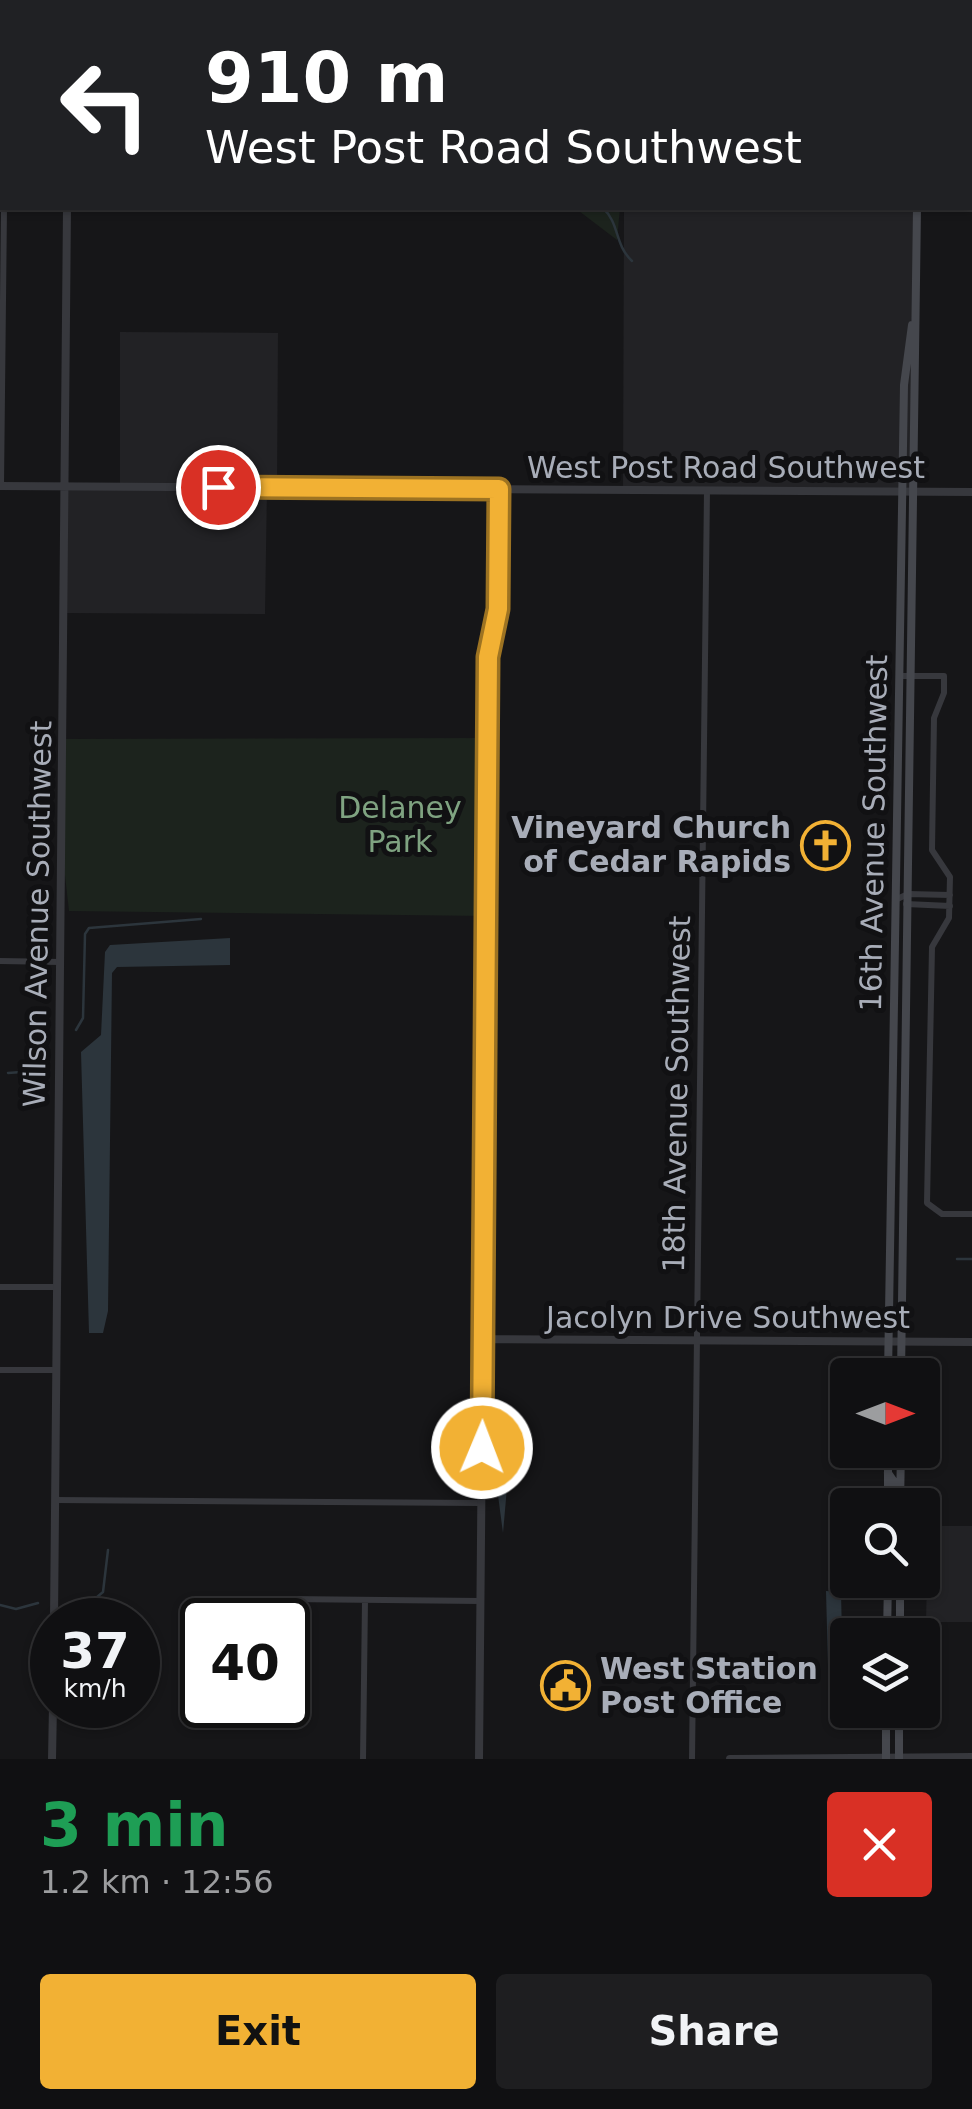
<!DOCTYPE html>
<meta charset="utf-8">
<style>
:root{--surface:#101012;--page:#1e1e20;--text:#f1f3f6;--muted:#9c9d9f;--line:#303032;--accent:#f2b134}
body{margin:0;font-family:"DejaVu Sans",sans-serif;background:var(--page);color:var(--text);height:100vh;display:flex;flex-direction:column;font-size:38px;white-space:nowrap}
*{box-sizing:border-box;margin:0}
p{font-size:32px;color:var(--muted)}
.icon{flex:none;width:55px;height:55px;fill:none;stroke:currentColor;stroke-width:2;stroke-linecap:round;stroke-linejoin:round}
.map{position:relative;height:1759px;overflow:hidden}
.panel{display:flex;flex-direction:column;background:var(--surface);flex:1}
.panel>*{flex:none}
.hud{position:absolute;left:0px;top:0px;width:972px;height:210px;box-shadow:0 2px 8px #0004,0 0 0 2px var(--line);background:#202124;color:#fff;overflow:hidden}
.needle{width:65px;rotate:90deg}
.fabs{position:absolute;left:830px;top:1358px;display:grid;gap:20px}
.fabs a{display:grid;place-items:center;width:110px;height:110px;border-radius:10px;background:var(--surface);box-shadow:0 2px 8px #0004,0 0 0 2px var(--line);font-size:50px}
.speed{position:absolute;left:30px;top:1598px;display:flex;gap:20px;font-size:50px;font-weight:700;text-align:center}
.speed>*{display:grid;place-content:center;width:130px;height:130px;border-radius:50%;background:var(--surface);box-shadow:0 2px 8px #0004,0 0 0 2px var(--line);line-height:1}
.speed small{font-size:25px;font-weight:400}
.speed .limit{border:5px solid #111;border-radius:15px;background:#fff;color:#111}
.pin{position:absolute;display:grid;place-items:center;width:85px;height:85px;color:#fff;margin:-42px;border:5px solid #fff;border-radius:50%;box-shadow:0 2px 10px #0007}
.me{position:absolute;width:110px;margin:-55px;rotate:1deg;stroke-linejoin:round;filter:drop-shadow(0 0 8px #0008)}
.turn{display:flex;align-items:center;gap:35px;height:210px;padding:0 40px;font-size:45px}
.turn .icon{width:130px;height:130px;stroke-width:2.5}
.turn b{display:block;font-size:70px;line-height:85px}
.round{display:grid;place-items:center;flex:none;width:105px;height:105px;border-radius:10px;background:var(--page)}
.summary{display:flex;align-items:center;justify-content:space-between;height:170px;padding:0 40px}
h1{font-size:60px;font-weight:700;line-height:75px;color:#1e9e55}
.cta{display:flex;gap:20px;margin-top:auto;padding:20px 40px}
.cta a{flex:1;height:115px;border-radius:10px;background:var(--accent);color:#111;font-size:40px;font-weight:700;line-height:115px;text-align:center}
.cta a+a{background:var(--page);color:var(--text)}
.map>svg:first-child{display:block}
.built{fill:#222225}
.green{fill:#1c231d}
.water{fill:#2c353c}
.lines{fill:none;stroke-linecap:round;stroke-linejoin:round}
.stream{stroke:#2c353c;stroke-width:2.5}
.minor{stroke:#37383d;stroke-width:6}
.tertiary{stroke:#37383d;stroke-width:8}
.secondary{stroke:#45474d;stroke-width:8}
.route-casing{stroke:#9d7322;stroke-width:25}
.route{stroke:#f2b134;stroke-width:18}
.labels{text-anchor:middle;stroke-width:10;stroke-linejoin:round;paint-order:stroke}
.street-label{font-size:30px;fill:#a8adb8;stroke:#111113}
.park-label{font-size:30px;fill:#7fa381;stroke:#111113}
.poi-label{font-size:30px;font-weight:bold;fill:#a8adb8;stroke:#111113;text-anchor:end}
</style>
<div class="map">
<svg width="972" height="1759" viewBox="0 0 972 1759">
<rect width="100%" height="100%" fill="#161618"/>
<path class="built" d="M730,0h189v2z
M624,208h293l-2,284 -292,-3z
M120,332l158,1 -1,154 -10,1 -2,126 -202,-1 2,-127h55z
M928,1526h44v96h-46z"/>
<path class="green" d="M575,208h45l-3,32z
M488,738l-2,178 -417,-5 -8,-71 1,-101z"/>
<path class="water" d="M230,938v27l-113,2 -5,6 -4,338 -5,22h-14l-8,-281 20,-17 4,-83 5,-7z
M505,1413l3,63 -5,57 -9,-68 6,-48z
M826,1591l15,1 2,87 -14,24z"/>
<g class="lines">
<path class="stream" d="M380,0l2,2
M603,208c17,16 11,36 29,53
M76,1030l7,-12 2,-84 4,-6 112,-9
M8,1073l27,-2 8,-8
M957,1259h15
M69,1604l21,-1 13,-11 5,-42
M0,1605l16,4 22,-6"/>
<path class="minor" d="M6,2v-2
M0,33h2
M0,112h2
M970,115h2
M970,134l2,-1
M970,183l2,4
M0,189h2
M1,486l3,-278
M899,676h45v17l-10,25 -2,132 18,27 -1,41 -17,29 -5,256 15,11h30
M895,900l13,-6 42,1
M906,904l44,2
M0,961l60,1
M0,1287h57
M0,1370h56
M55,1500l426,3
M288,1599l192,2
M363,1759l2,-159
M692,1759l15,-1269"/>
<path class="tertiary" d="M68,2l1,-2
M0,486l972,6
M483,1339l489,3
M54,1620l13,-1412
M52,1759l1,-54
M479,1759l10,-1102 9,-48 1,-120
M730,1759l242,-2"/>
<path class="secondary" d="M919,2v-2
M888,1375l16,-990 8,-60
M901,1375l16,-1167
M888,1450v55
M888,1473l7,10v22
M900,1505l1,-55
M887,1635l1,-55
M900,1635v-55
M886,1759v-49
M899,1759v-49"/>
</g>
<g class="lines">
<defs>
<path id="route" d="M218,487l281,2 -1,120 -10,48 -6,791"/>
</defs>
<use href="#route" class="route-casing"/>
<use href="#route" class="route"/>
</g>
<defs>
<symbol id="church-ring" viewBox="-11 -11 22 22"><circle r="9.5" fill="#111113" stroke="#f2b134" stroke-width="1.5"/><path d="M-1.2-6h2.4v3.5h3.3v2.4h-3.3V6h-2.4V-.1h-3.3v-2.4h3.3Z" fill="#f2b134"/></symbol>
<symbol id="civic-ring" viewBox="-11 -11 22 22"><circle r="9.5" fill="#111113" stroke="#f2b134" stroke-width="1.5"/><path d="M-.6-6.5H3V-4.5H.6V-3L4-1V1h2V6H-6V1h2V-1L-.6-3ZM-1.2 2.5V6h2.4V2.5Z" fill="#f2b134"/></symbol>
</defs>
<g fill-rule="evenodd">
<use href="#church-ring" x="798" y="818" width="55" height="55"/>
<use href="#civic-ring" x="538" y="1658" width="55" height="55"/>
</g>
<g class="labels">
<g class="street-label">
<text x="726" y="478">West Post Road Southwest</text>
<text transform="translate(874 833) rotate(-89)" y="10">16th Avenue Southwest</text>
<text transform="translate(38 914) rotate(-89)" y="10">Wilson Avenue Southwest</text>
<text transform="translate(677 1094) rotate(-89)" y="10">18th Avenue Southwest</text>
<text x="728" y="1328">Jacolyn Drive Southwest</text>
</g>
<g class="park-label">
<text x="400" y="818">Delaney<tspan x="400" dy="34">Park</tspan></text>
</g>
<g class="poi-label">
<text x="791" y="838">Vineyard Church<tspan x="791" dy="34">of Cedar Rapids</tspan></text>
<text x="600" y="1679" text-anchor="start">West Station<tspan x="600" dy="34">Post Office</tspan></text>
</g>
</g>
</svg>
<div class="fabs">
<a><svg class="needle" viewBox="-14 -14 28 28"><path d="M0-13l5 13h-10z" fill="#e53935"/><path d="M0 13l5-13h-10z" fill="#9c9d9f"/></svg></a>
<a><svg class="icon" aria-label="search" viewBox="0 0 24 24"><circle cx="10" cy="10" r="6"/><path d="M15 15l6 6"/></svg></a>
<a><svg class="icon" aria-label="layers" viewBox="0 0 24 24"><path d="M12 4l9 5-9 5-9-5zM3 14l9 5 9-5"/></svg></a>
</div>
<div class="speed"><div>37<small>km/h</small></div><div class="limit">40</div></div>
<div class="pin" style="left:218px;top:487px;background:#d93025"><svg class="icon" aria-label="arrive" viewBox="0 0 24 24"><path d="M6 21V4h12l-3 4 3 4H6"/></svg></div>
<svg class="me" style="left:482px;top:1448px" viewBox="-20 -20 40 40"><circle r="17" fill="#f2b134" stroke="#fff" stroke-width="3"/><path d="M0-11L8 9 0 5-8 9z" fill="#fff"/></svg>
<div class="hud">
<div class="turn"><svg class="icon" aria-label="left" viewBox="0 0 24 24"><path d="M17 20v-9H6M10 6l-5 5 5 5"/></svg><div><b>910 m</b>West Post Road Southwest</div></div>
</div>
</div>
<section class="panel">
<div class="summary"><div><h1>3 min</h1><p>1.2 km · 12:56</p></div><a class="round" style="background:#d93025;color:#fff"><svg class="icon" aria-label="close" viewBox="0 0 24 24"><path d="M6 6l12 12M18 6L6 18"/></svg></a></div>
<div class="cta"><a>Exit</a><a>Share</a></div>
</section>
